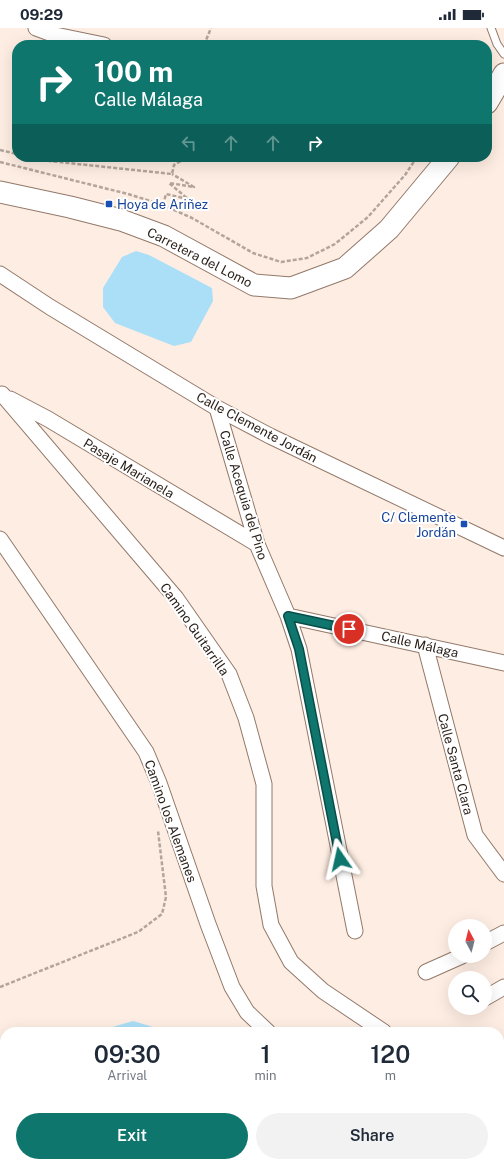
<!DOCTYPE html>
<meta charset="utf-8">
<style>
:root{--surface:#fff;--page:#f2f2f3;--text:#1f2937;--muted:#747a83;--accent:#0f766e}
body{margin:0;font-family:"Public Sans",sans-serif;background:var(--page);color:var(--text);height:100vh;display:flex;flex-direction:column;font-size:15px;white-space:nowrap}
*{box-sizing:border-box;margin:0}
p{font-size:13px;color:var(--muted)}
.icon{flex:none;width:22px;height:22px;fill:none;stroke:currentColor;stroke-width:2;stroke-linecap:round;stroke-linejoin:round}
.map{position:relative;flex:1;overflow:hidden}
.details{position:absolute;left:0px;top:999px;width:504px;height:140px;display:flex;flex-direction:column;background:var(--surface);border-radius:16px 16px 0 0;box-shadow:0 4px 16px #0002}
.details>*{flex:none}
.banner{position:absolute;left:12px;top:12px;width:480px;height:122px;border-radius:16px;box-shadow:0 4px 16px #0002;background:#0f766e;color:#fff;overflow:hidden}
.needle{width:26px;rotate:353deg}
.controls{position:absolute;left:448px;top:891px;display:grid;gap:8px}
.controls a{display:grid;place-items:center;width:44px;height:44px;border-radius:50%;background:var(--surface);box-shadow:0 4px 16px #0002;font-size:20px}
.pin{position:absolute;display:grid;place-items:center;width:34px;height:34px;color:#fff;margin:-17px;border:2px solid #fff;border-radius:50%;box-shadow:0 1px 4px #0007}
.me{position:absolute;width:44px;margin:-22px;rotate:349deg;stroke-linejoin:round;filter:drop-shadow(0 0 3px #0008)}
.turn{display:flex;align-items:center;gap:14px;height:84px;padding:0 16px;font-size:18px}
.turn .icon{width:52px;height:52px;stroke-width:2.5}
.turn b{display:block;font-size:28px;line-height:34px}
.lanes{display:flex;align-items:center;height:38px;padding:0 16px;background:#0003;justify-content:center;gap:20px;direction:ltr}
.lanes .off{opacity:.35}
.eta{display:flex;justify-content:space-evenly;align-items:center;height:68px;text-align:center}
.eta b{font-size:24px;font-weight:600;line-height:28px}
.action{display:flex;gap:8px;margin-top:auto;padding:8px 16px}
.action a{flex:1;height:46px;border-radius:24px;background:var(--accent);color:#fff;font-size:16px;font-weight:600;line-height:46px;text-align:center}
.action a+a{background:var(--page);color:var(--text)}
.status{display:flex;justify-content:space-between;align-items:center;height:28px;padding:0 20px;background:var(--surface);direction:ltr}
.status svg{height:11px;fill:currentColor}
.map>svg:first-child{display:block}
.water{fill:#aadff7}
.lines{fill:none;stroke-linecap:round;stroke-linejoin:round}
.lane-casing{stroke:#92796a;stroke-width:9}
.street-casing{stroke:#92796a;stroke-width:17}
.secondary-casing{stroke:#92796a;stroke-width:23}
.path{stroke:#b3a59b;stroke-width:2.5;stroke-dasharray:4 2;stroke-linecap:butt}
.lane{stroke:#fff;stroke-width:7}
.street{stroke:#fff;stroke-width:15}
.secondary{stroke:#fff;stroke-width:21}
.route-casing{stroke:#0a4d48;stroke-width:10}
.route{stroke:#0f766e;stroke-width:7}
.transit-dot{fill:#1a4fb4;stroke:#fff;stroke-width:1.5}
.labels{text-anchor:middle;stroke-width:4;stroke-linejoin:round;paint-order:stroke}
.transit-label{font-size:13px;fill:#164399;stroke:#fff;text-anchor:start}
.street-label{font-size:13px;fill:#271d17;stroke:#fff}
</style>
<div class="status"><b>09:29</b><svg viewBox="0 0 49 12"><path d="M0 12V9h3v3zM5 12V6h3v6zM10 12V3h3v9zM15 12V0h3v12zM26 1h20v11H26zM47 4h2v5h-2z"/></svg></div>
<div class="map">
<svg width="504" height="1139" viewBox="0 0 504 1139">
<rect width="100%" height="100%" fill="#feede2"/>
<path class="water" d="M136,223l13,4 63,33 1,13 -22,41 -17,4 -59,-23 -12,-16v-19l19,-31z
M133,993l37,11h-75z
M5,1030v104h250l5,5h-260v-108z"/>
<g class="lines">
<defs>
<path id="lane" d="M491,0l6,16 7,10"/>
<path id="street" d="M36,0l19,7 49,10
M0,246l50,33 167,101 53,28 234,112
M2,366l174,204 53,76 17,44 18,66v102l7,39 20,37 32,29 61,41
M10,371l38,20 209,125
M217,380l40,136 31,72 11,33 56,282
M0,511l146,213 13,31 49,141 24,63 15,25 21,20
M288,588l216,47
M425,617l50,190 29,39
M485,915l19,-10
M426,944l36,-16
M485,970l19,-11
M499,1090l5,5
M407,1134l5,5"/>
<path id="secondary" d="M487,75l17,-29
M0,164l70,15 51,13 43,16 90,49 37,3 54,-20 44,-39 60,-72"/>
</defs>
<use href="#lane" class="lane-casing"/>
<use href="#street" class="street-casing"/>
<use href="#secondary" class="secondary-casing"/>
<path class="path" d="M204,17l7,-17
M0,122l17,4
M30,129l10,3 132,14 2,-9 14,-8
M0,134l128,32 35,11 29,13 61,35 28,9 26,-4 28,-14 33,-27 37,-42 12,-18
M163,177l3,-11 22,5 -19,-16 25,4 -22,-13
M0,959l138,-55 24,-18 4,-17 -8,-66"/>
<use href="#lane" class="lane"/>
<use href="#street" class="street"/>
<use href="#secondary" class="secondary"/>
</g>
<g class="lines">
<defs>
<path id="route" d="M340,831l-41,-210 -11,-33 61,13"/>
</defs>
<use href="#route" class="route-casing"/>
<use href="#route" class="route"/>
</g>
<g class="transit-dot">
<rect x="105" y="172" width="8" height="8" rx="2"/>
<rect x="460" y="492" width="8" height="8" rx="2"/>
</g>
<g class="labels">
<g class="transit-label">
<text x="117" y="181">Hoya de Ariñez</text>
<text x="456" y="494" text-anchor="end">C/ Clemente<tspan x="456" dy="15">Jordán</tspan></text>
</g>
<g class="street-label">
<text transform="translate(200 229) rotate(27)" y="5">Carretera del Lomo</text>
<text transform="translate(257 399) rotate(28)" y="5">Calle Clemente Jordán</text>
<text transform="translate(129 440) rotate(31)" y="5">Pasaje Marianela</text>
<text transform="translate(244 467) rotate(73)" y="5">Calle Acequia del Pino</text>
<text transform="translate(195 601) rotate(55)" y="5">Camino Guitarrilla</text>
<text transform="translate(420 616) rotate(13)" y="5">Calle Málaga</text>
<text transform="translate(456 736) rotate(75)" y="5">Calle Santa Clara</text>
<text transform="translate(171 793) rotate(70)" y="5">Camino los Alemanes</text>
</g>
</g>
</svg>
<div class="controls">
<a><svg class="needle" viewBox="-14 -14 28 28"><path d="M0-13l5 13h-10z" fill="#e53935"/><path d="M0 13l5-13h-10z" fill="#747a83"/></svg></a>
<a><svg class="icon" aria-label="search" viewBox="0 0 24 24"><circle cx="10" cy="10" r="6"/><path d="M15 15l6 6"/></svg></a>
</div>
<div class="pin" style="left:349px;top:601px;background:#d93025"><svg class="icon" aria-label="arrive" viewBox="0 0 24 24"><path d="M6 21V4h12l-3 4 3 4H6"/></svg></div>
<svg class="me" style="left:340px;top:831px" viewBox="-20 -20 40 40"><path d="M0-17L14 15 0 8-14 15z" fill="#0f766e" stroke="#fff" stroke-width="4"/></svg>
<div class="banner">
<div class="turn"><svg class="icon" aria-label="right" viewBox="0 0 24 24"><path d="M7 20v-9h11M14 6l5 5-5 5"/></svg><div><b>100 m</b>Calle Málaga</div></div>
<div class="lanes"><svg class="icon off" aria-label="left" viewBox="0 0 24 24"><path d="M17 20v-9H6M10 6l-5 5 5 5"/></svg><svg class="icon off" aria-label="ahead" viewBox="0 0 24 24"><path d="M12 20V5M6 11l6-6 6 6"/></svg><svg class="icon off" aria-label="ahead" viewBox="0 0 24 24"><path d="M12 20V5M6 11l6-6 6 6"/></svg><svg class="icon" aria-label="right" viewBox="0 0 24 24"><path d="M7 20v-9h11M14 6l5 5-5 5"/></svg></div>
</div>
<section class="details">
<div class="eta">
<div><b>09:30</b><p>Arrival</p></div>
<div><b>1</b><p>min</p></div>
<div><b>120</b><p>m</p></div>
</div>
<div class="action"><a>Exit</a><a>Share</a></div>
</section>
</div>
